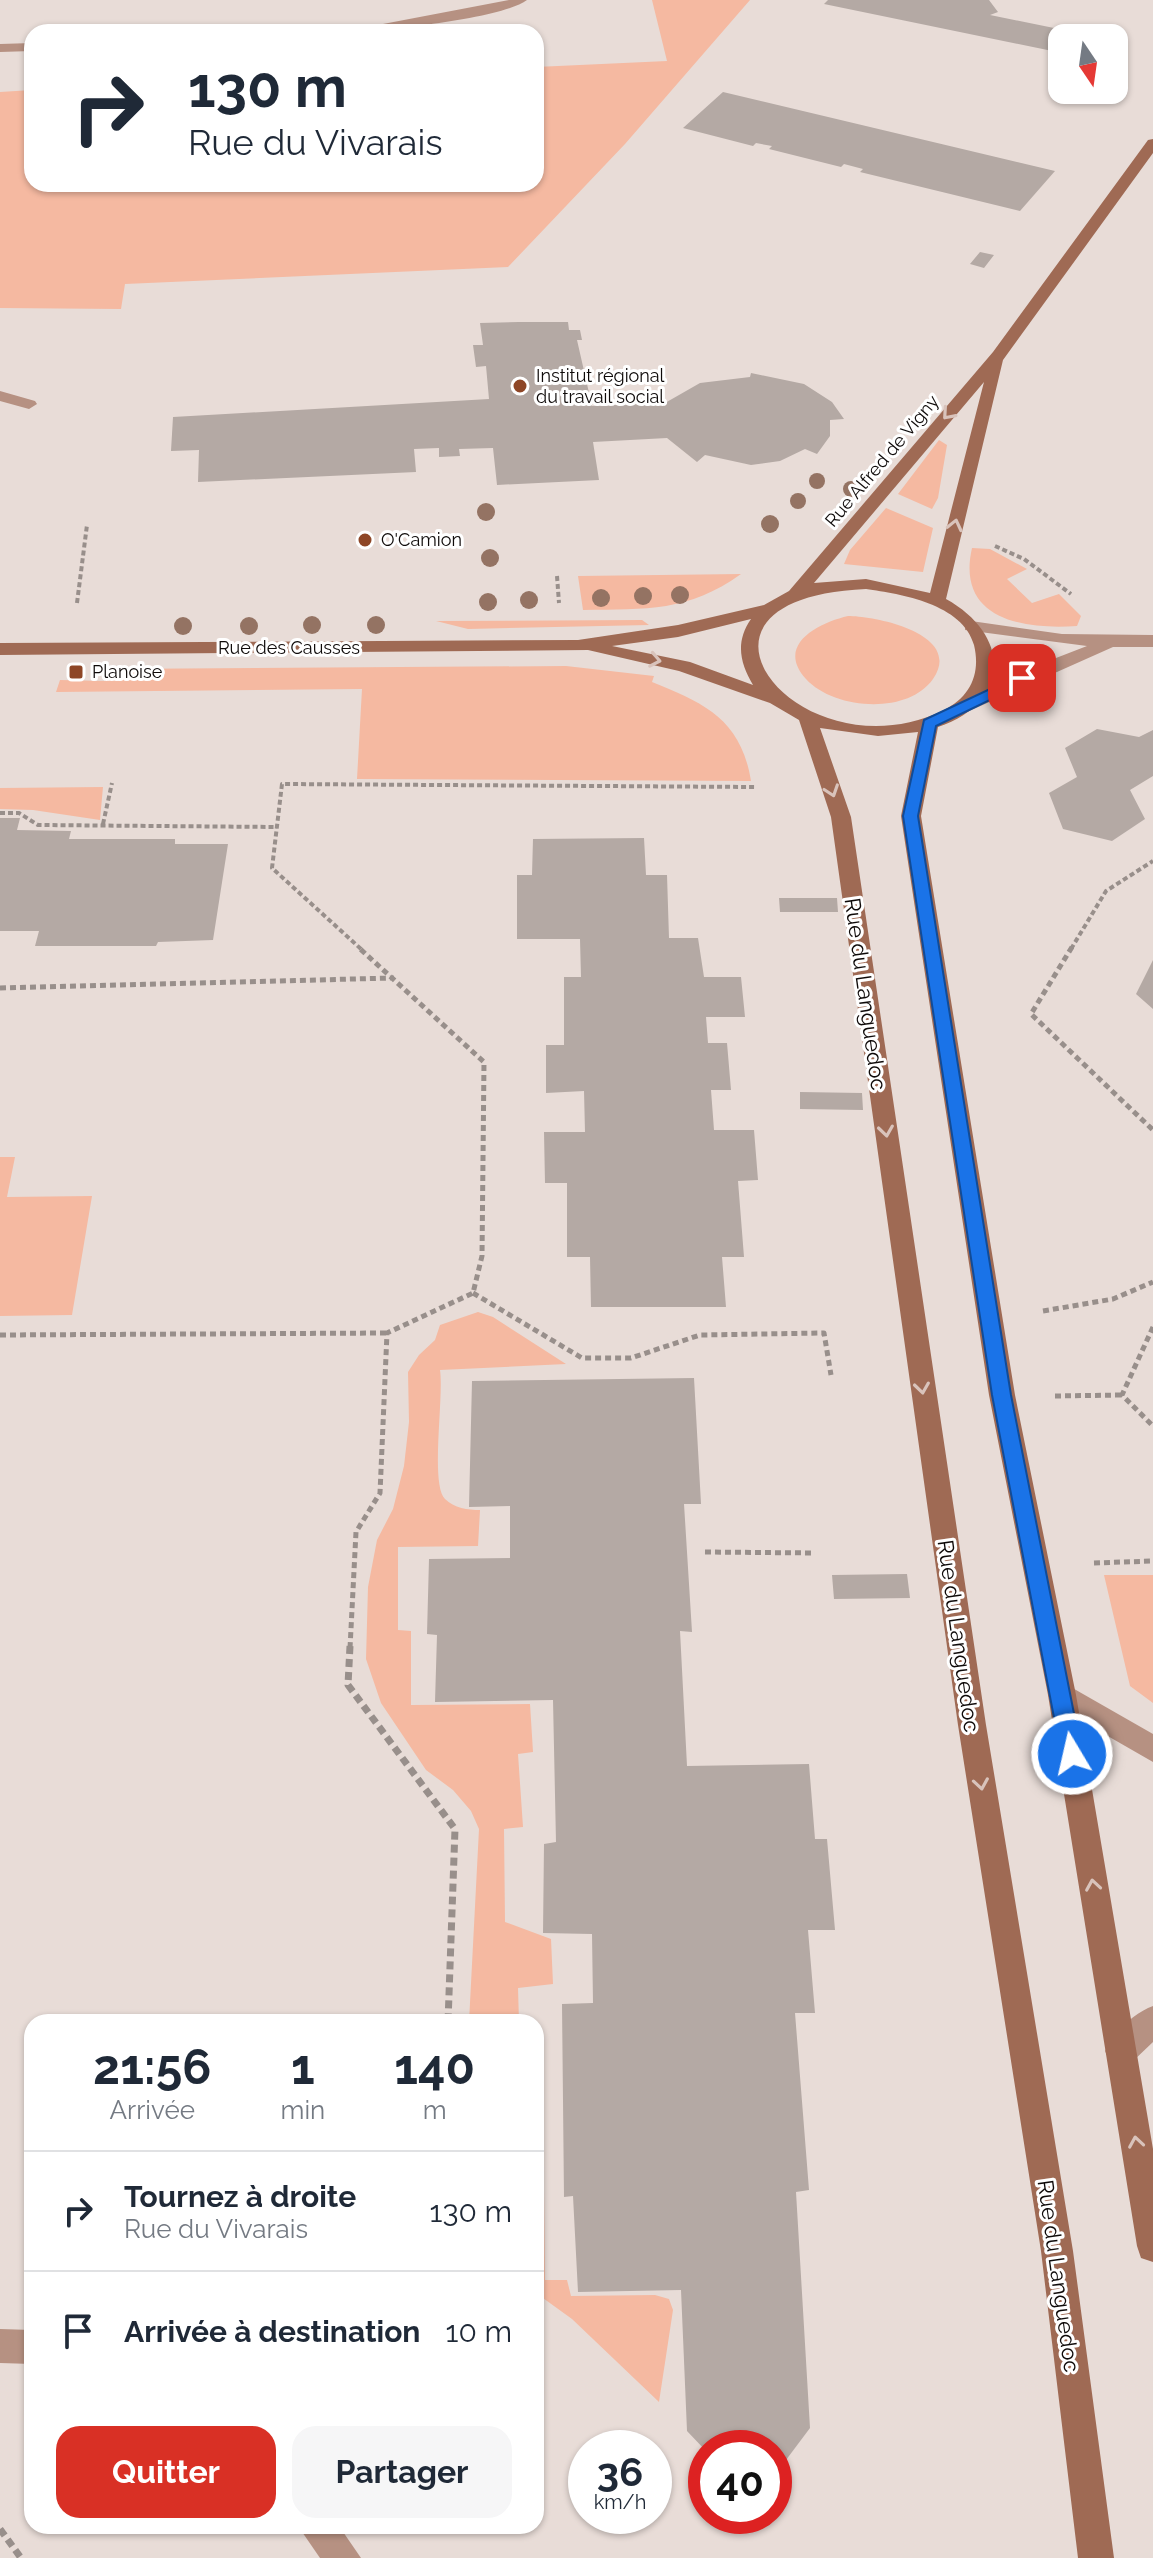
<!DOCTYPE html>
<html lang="fr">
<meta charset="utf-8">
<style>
:root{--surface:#fff;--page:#f6f6f7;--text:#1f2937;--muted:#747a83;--line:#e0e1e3;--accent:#d93025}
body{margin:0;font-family:Raleway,sans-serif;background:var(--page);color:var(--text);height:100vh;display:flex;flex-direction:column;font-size:30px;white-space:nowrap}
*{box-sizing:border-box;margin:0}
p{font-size:26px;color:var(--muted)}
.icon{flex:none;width:44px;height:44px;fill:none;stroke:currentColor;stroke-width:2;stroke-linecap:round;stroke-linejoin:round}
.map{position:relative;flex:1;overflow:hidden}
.side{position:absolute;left:24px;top:2014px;width:520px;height:520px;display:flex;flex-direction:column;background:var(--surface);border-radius:24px;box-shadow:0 2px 6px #0004}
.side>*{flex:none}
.banner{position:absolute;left:24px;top:24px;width:520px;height:168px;border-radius:24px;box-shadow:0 2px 6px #0004;background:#fff;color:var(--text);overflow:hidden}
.needle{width:52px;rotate:167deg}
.buttons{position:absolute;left:1048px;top:24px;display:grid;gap:16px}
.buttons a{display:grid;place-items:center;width:80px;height:80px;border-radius:16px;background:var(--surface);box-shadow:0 2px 6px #0004;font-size:40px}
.speed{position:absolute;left:568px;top:2430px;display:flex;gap:16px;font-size:40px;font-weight:700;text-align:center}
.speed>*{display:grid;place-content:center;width:104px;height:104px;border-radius:50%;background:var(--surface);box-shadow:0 2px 6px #0004;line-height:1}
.speed small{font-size:20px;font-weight:400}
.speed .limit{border:12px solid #d22;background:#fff;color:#111}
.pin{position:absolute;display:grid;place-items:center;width:68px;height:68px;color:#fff;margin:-34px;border-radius:16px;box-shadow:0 4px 12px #0006}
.me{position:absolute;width:88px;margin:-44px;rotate:351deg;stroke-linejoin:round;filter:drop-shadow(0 0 6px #0008)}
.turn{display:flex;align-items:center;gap:28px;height:168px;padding:0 32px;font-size:36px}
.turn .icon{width:104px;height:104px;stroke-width:2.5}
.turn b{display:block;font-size:56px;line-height:68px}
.eta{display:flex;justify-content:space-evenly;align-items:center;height:136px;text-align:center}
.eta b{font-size:48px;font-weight:700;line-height:56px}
.primary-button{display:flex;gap:16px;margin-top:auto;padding:16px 32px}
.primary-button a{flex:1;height:92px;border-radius:24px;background:var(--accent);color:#fff;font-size:32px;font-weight:700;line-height:92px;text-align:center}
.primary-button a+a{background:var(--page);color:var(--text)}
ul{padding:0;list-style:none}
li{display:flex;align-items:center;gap:24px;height:120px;padding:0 32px;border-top:2px solid var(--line)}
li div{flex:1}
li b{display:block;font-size:30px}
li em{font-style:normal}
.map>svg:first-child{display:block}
.green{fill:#f5b9a1}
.building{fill:#b4a9a4}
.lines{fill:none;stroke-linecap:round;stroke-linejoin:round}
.path-far2{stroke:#988f8b;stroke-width:4;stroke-dasharray:5 3;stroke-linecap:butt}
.path-far1{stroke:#988f8b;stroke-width:5;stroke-dasharray:6 4;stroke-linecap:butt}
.path{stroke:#988f8b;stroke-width:7;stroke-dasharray:8 5;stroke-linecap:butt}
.lane{fill:#b69182;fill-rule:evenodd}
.street{fill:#b69182;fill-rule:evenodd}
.secondary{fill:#9f6a54;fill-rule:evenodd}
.tree{fill:#947363}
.oneway{stroke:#d9c3bb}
.route{fill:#1a73e8;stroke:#114b97;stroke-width:2}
.poi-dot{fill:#8e4626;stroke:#fff;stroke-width:3}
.labels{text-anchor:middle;stroke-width:6;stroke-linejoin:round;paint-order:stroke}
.far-poi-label{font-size:18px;fill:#0e0a09;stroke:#fff;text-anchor:start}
.far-street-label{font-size:18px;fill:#0e0a09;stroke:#fff}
.street-label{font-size:22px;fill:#0e0a09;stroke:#fff}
</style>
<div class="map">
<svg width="1153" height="2558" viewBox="0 0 1153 2558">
<rect width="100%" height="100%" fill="#e8dcd7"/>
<path class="green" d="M652,0h98l-125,144 -117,123 -383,17 -4,25 -121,-1v-216l32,-2v94h504v-117l131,-6z
M939,440l8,5 -9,53 -6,11 -34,-15z
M886,508l47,20 -10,44 -79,-8 6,-14z
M972,548l18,1 37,20 -20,10 25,24 27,-9 22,22 -4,10c-56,4 -121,-8 -105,-78z
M741,574c-53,38 -94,35 -158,36l-5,-34z
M848,616c28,0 116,18 85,63 -26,37 -100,30 -127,0 -31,-34 12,-56 42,-63z
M642,620l7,5 -181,4 -32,-8z
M566,666l88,10 -2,6c52,21 89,37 99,99l-394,-2 5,-90 -306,3 4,-12 45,1 4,-12z
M103,787l-3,33 -67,-10 -33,-1v-21z
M0,1157h15l-8,40 85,-1 -20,119 -72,1z
M478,1312l15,5 73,47 -126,6c4,28 -10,114 5,129 9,9 23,11 35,11l-2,36 -80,1v83l13,1v74l119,-1 3,48 -15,2 5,73 -19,2 1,93 46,17 2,45 -35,4 1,34h-50l10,-193 -8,-18 -18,-21 -27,-20 -45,-67 -15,-44 2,-72 9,-47 16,-31 11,-43 5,-44 -1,-50 11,-17 16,-15 5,-15z
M1104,1575h49v128l-23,-17z
M536,2191h8l1,89h22l4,16 84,-1 14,4 4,11 -14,92 -87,-83 -36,-26z"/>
<path class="building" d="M828,0h161l9,12 -8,3 113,23h-41v15l-238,-49z
M723,92l332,79 -35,40 -160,-39 3,-3 -19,-5 -3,3 -72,-18 3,-3 -16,-3 -3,3 -70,-18z
M980,252l14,3 -10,13 -14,-4z
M519,322h49l1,8h11l2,10h-5l15,66 73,-3 35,-20 50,-6 1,-4 53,11 28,18 12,17 -14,1v16l-13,18 -12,-5 -25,12 -29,4 -46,-10 -8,7 -30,-24 -74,4 6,38 -102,5 -4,-37 -34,1 1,7 -21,1v-9l-25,1 2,23 -218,10 1,-32 -28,1 2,-34 316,-18 -3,-33 -10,1 -3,-22h10l-3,-22z
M1097,729l42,8 14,-7v46l-23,14 15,29 -33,22 -49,-12 -14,-36 28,-16 -12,-29z
M0,818h20l-3,12 54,1 -2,8h106v5h53l-15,96 -55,2 -2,4h-121l4,-15h-39z
M644,838l2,37h21l2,63h29l6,39h37l4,40h-39l2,26h19l4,47h-20l3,40h40l4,50 -20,1 6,76h-22l4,50h-135l-1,-50h-23v-74h-22l-1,-51h41l-1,-41 -38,2v-48h18v-68h17l-1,-38h-63v-64h15l1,-36z
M779,898h58l1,14h-58z
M1153,960v49l-17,-15z
M800,1092l62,1 1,17 -63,-1z
M694,1378l7,126h-17l8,128 -12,-1 7,135 122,-2 6,75h12l8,91h-27l7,83h-20l14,177 -13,2 14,236 -36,48v-28h-68v3l-19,-20 -6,-141 -103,2 -5,-96 -9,1 -2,-193 31,-1 -1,-69 -49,-1 1,-89 12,-2 -3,-142 -118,2 2,-67 -10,-1 2,-75 81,-1v-52l-41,1 3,-126z
M907,1574l3,24 -76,1 -2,-24z"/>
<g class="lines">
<path class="path-far2" d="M995,546l29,13 47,35
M557,576l2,27
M77,603l10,-78
M0,813h19l19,12 239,2
M103,824l9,-41
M361,949l-89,-81 10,-84 475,3
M1071,949l35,-58 47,-30"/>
<path class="path-far1" d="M1072,947l-41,67 122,116
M0,988l394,-10
M473,1293l109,65h49l69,-23 124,-2 7,42
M1043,1311l70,-12 40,-17
M1153,1327l-31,68 31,31
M0,1335l387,-2
M1055,1396l67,-1
M705,1552l110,1
M1094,1563l59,-2
M350,1648l6,-116 24,-39 7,-160 86,-40 9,-37 2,-194 -126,-115"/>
<path class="path" d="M350,1646l-2,39 107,144 -7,193
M0,2529l21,29"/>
<path class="lane" d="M509,0h18c-25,19 -151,32 -186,32z
M32,43v8l-32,1v-8z
M0,391l35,10 2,3 -8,5 -29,-8z"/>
<path class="street" d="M971,621l91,13 91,1v12h-40l-155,69 -7,-2v-8l64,-32 72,-28 -122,-16v-8z
M1062,1682l91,52v28l-101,-58 -4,-9 4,-9z
M1153,2006v36l-21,20 -11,5 -11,-5 -5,-11c8,-19 29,-38 48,-45z
M0,2329l32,1v34l-32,-1z
M298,2526h41l22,32h-41z"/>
<path class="secondary" d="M1153,139v14l-150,207 -57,239c65,36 66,103 -8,128l-17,89 94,579 61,300 77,454v113l-12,-4 -4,-12 -89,-551 -59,-300 -88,-579 17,-84 -40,4 -58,-8 31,89 135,908 87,526 41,307h-36l-37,-307 -83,-526 -127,-908 -32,-97 -29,-17 -91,-32 -91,-21 -588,5v-12l578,-3 100,-15 86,-20 25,-14 204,-239 155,-212zM984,382l-54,211 -64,-14 -52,4zM866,589c35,5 97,15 108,56 7,29 -4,52 -30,65 -143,70 -293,-112 -78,-121zM751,619c-16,23 -11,44 2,66l-63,-23 -78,-16 66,-9z"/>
</g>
<g class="tree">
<circle cx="817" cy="481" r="8"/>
<circle cx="851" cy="489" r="8"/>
<circle cx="798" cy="501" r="8"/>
<circle cx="486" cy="512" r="9"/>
<circle cx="770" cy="524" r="9"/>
<circle cx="490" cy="558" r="9"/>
<circle cx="680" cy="595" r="9"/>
<circle cx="643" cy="596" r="9"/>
<circle cx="601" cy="598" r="9"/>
<circle cx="529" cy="600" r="9"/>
<circle cx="488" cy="602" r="9"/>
<circle cx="312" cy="625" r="9"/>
<circle cx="376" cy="625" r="9"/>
<circle cx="183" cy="626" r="9"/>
<circle cx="249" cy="626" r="9"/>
</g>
<defs><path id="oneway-chevron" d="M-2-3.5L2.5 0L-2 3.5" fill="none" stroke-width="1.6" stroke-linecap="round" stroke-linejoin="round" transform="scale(2)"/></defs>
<g class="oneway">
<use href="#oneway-chevron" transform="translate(948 414) rotate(131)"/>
<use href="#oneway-chevron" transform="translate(955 525) rotate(-77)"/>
<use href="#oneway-chevron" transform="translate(655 660) rotate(11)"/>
<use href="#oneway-chevron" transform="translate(832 791) rotate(71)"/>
<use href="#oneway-chevron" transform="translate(886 1131) rotate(82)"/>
<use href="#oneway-chevron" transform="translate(922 1388) rotate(82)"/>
<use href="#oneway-chevron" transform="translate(981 1784) rotate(81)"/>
<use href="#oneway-chevron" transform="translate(1093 1885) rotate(-99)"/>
<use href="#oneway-chevron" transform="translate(1136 2142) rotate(-99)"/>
</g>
<path class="route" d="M1022,674l7,4 -2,4 -91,44 -18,90 93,579 71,359 -3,7 -7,3 -8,-3 -3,-7 -69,-359 -89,-579 21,-96z"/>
<g class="poi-dot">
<circle cx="520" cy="386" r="8"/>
<circle cx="365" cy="540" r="8"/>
<rect x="68" y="664" width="16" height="16" rx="4"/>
</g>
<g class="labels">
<g class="far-poi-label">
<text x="536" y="382">Institut régional<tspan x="536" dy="21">du travail social</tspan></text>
<text x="381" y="546">O'Camion</text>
<text x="92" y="678">Planoise</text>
</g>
<g class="far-street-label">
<text transform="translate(882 461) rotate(-50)" y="6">Rue Alfred de Vigny</text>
<text x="289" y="654">Rue des Causses</text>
</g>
<g class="street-label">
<text transform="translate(866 994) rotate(82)" y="8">Rue du Languedoc</text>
<text transform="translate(959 1636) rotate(82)" y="8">Rue du Languedoc</text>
<text transform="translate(1059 2276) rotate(82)" y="8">Rue du Languedoc</text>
</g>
</g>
</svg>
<div class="buttons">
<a><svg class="needle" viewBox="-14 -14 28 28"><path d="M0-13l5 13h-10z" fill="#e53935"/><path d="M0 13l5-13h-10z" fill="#747a83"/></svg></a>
</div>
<div class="speed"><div>36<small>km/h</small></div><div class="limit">40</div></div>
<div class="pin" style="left:1022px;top:678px;background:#d93025"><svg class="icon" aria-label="arrive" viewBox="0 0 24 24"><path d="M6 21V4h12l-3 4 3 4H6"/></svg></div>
<svg class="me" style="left:1072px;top:1754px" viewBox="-20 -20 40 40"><circle r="17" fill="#1a73e8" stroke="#fff" stroke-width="3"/><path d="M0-11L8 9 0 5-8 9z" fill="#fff"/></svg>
<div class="banner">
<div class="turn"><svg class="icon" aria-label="right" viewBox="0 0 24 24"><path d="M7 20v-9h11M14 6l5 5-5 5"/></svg><div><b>130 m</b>Rue du Vivarais</div></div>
</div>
<section class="side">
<div class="eta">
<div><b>21:56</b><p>Arrivée</p></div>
<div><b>1</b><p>min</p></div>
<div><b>140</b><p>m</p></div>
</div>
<ul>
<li><svg class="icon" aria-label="right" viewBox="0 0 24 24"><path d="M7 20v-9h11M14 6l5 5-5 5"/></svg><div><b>Tournez à droite</b><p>Rue du Vivarais</p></div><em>130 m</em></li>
<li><svg class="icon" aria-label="arrive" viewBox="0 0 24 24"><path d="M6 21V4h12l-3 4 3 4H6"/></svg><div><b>Arrivée à destination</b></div><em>10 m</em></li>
</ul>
<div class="primary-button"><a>Quitter</a><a>Partager</a></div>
</section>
</div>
